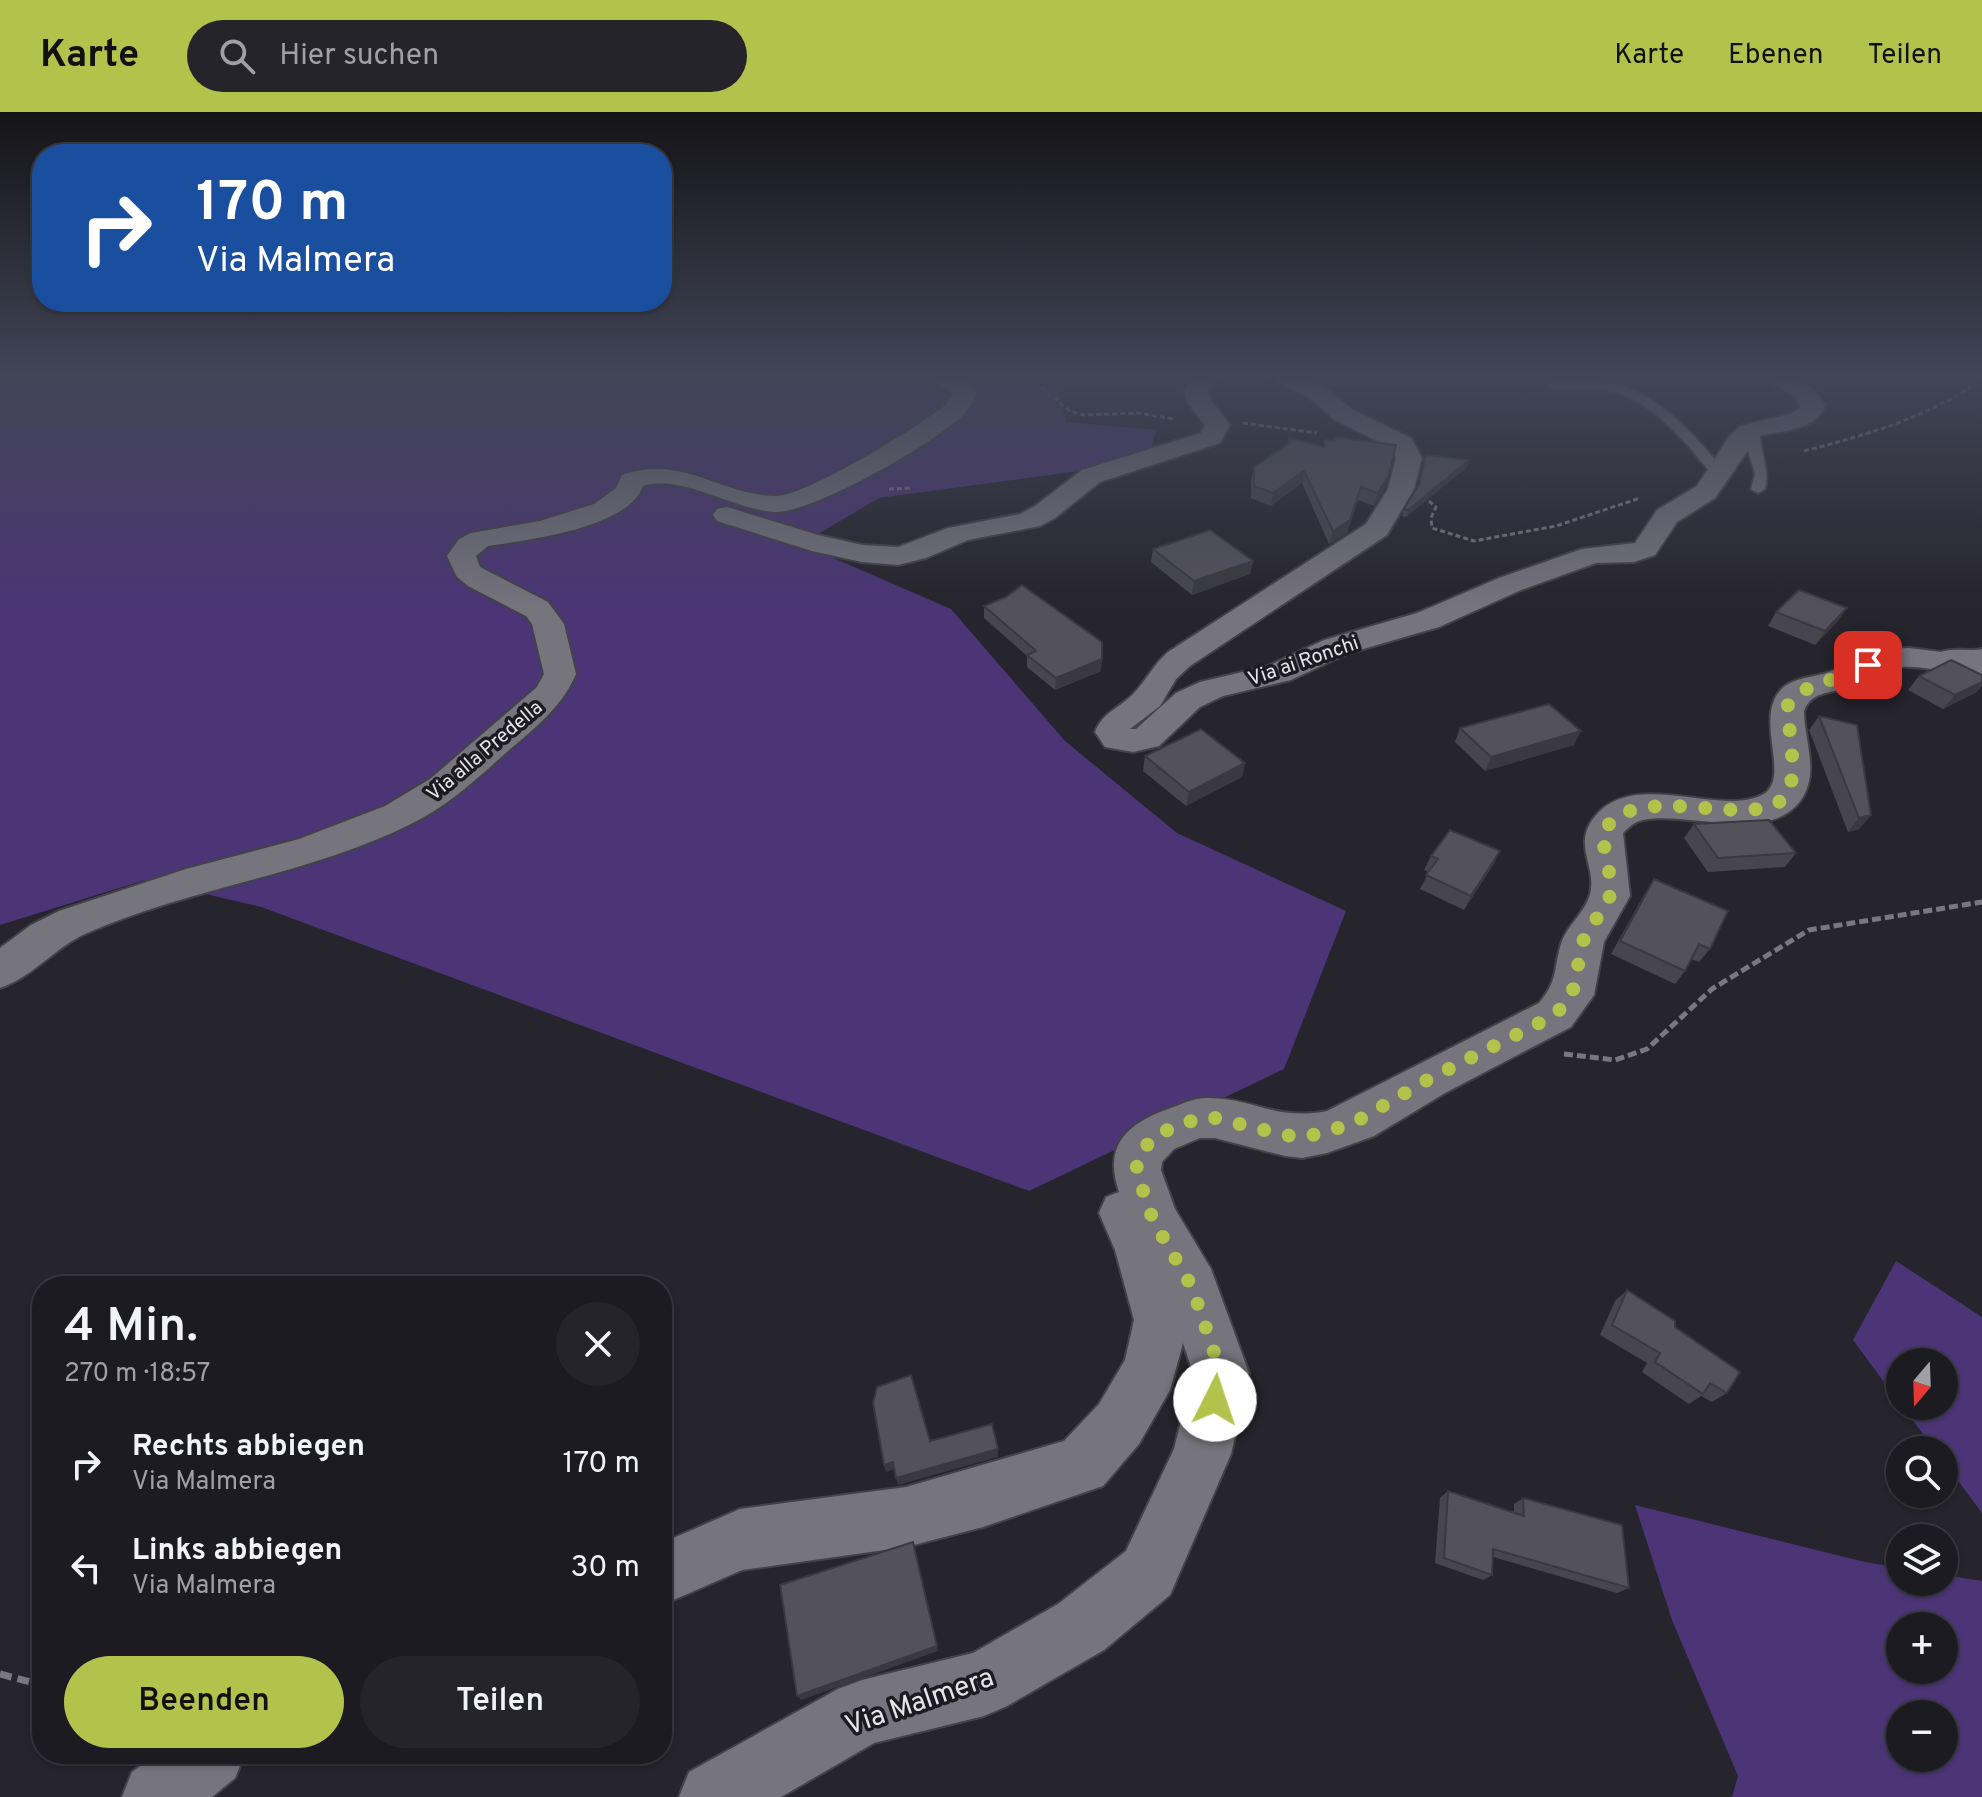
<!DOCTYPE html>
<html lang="de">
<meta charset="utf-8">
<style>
:root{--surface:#1c1b21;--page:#25242a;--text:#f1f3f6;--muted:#a0a1a5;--line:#3a393f;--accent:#b2c34c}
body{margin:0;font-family:Overpass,sans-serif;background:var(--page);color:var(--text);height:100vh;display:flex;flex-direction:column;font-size:30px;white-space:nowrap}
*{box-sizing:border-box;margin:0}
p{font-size:26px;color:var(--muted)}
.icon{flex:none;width:44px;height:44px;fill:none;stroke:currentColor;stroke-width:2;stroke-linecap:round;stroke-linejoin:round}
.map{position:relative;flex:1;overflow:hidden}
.details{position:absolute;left:32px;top:1164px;width:640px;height:488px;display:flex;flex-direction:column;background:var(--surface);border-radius:32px;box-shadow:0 2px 6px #0004,0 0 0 2px var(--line)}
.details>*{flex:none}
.guide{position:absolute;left:32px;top:32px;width:640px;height:168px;border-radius:32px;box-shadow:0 2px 6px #0004,0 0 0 2px var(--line);background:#1a4fa0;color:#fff;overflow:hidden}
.needle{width:52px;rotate:199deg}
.fabs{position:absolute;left:1886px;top:1236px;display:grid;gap:16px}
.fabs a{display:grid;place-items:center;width:72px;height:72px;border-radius:50%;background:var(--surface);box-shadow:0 2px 6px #0004,0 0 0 2px var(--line);font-size:40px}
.pin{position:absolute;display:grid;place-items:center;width:68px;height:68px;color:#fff;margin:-34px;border-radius:16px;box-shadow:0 4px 12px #0006}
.me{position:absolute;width:88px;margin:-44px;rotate:4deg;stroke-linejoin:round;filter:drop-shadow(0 0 6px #0008)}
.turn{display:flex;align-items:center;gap:28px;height:168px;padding:0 32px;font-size:36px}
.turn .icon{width:104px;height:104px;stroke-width:2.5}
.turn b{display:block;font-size:56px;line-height:68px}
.round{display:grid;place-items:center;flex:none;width:84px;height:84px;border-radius:42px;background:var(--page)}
.summary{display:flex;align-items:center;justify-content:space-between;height:136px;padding:0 32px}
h1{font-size:48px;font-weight:600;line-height:60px}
.primary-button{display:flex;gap:16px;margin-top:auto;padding:16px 32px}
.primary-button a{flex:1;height:92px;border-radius:48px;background:var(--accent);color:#111;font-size:32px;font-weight:600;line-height:92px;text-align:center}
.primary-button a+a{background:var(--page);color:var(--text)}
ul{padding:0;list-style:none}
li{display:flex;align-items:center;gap:24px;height:104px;padding:0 32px}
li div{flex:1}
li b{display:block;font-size:30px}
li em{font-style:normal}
header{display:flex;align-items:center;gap:48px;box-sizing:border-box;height:112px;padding:0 40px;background:var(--accent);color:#111}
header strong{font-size:38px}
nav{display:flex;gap:44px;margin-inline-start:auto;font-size:28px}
.search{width:560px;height:72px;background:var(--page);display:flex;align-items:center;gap:20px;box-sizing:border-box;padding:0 28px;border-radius:44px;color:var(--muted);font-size:30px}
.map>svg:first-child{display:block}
.green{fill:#4b3576;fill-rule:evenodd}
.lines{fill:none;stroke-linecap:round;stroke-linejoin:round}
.service-casing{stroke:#434247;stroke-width:4}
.minor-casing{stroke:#434247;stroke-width:4}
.path-far2{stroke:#79787e;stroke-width:3;stroke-dasharray:5 3;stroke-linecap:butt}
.path-far1{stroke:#79787e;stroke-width:5;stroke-dasharray:9 4;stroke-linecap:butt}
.path{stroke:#79787e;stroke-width:7;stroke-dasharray:12 6;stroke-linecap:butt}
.service{fill:#76747d;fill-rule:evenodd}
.minor{fill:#76747d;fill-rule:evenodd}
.wall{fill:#47464d}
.shaded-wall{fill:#3a393f}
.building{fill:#53515a;stroke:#3a393f;stroke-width:2}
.route{stroke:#b2c34c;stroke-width:14;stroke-dasharray:0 25.2}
.labels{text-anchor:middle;stroke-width:7;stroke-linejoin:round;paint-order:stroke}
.far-street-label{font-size:20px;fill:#e6e5ea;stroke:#1d1b22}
.near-street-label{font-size:28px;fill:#e6e5ea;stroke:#1d1b22}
</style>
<header>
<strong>Karte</strong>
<div class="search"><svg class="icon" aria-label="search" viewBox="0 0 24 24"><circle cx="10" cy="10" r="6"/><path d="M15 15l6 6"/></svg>Hier suchen</div>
<nav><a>Karte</a><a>Ebenen</a><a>Teilen</a></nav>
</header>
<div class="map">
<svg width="1982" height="1685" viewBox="0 0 1982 1685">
<rect width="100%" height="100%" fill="#26242c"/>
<path class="green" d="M0,265h1036l23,15 7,30 91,8 -11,32 -267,36 -78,46 150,65 114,132 112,92 169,78 -62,158 -255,122 -768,-284 -116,-27 -145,45z
M1896,1149l86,56v196l-38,-51v-12h-9l-33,-44h42v-44h-44v42l-47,-64z
M1635,1393l230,57 35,6v14h44v-7l38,6v216h-250l6,-21 -66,-156zM1944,1514v44h-44v-44zM1944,1602v44h-44v-44z"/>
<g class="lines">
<defs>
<path id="service" d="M1553,269c23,0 47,-1 69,5 42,13 79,55 105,89l-12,3c-26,-32 -62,-78 -104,-87 -21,-4 -42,0 -62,-3l-2,-3z
M1749,315l11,9c1,19 10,34 5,53l-7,4 -7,-4 4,-15 -13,-43z
M1982,537v10c-15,3 -35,6 -46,-4 10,-9 32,-3 46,-6z"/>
<path id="minor" d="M930,265l34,1 13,15c-3,8 -7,15 -13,21 -27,28 -152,100 -190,98 -39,-2 -95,-39 -131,-26 -14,42 -116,54 -155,60l-12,10 4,11 68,35 16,22 12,50c-14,33 -41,54 -68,77 -30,27 -60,55 -97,73 -102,51 -219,63 -324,109 -32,14 -54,44 -87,55v-40l31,-23 28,-14 127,-42 113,-30 86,-33 45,-27 107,-92 7,-13 -12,-50 -6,-8 -58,-30 -11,-9 -10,-21 12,-17 12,-6 69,-12 54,-17 22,-16 6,-13c61,-21 97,20 154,21 31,0 145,-71 171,-92l6,-10c-7,-8 -19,-9 -23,-17z
M1195,265h23l-10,14 3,10 19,24 -10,18 -120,39 -45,36 -15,8 -72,14 -42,18 -28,7 -36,-3 -50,-11 -95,-30 -4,-6 4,-6 10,-2 91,28 44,10 36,2 50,-19 72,-14 15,-8 47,-36 119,-37 4,-8 -17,-22 -4,-12z
M1275,265h28l23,11 27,22 58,28 11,20 -8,31 -27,46 -197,131 -14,13 -16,27 -30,23h6l40,-36 24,-11 68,-16 56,-26 93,-27 82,-35 83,-29 53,-6 22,-33 40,-24 32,-49 11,-11 51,-12 9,-6 -4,-11 -27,-15 -3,-5c30,0 41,1 59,27 -6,26 -45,27 -67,32l-43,62 -38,24 -22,33 -21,7 -38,1 -75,27 -82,37 -93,27 -55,26 -68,16 -23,11 -41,39 -26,6 -28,-5 -10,-15c8,-21 26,-24 40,-40 12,-13 19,-28 33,-40l198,-128 22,-35 8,-31 -5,-10 -56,-28 -25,-22 -32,-16z
M1909,536l73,9v20c-30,-2 -63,-14 -92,-9 -16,3 -30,16 -46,21 -16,4 -34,4 -40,22 0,24 11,52 4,74 -20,66 -120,25 -165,35 -8,1 -15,8 -20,13l7,63 -26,46 -10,53 -23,32 -126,66 -71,43 -47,17 -25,5 -17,-2 -70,-18h-15l-26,11 -12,13 -1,8 14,39 36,60 38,104 -18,81 -61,141 -66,55 -97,56 -23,10 -110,27 -93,54h-102l10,-25 149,-83 24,-9 111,-27 85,-49 68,-53 48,-102 19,-76 -10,-30 -13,47 -31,54 -36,42 -120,41 -77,20 -164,23 -80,35v-62l78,-34 166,-22 158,-46 35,-37 26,-44 9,-40 -19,-70 -16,-37 7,-16 13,-5c-16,-47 8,-68 49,-83 14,-5 27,-12 42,-11 45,1 67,23 117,13l212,-108c20,-23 14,-36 23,-62 6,-16 24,-30 28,-47 7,-28 -17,-48 3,-75 38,-52 124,-2 169,-24 33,-17 -15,-85 26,-111 12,-7 28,-7 41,-12 30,-11 45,-24 80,-24z
M156,1642h89l-10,24 -23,19h-90l10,-25z"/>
</defs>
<use href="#service" class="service-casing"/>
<use href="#minor" class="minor-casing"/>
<path class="path-far2" d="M1029,265l41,34 14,4 54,-2 36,6
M1243,311l74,10
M1804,339c59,-15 114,-31 166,-63l-3,-11
M889,377l23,-1
M1429,389l7,6 -5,11 1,10 42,13 82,-15 84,-28"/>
<path class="path-far1" d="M1564,942l51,6 32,-11 65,-60 97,-59 173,-28"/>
<path class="path" d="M0,1562l42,11"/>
<use href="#service" class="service"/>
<use href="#minor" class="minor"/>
</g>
<path class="wall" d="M1289,326l96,50 -11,18 -16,-6 -11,33 -18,11 -27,-61 -31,23 -20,-8v-18l3,-13 34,-23z
M1469,348l-2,7 -61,50 -4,-1 2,-7z
M1153,437l100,12 -3,13 -58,21 -41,-33z
M984,494l117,65 -46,19 -28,-23v-11l-43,-38z
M1847,496l-9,13 -23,24 -47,-19 8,-14z
M1919,564l58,16 -34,17 -35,-19z
M1819,604l52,99 -12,14 -11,3 -39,-102z
M1460,616l114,17 -89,26 -30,-29z
M1145,644l100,7 -3,14 -56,29 -43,-35z
M1694,712l102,29 -11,14 -77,5 -24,-34z
M1500,739l-7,14 -29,45 -44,-21 9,-17 -5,-2 7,-14z
M1654,767l56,70 -11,13 -8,-3 -6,12 -10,13 -64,-30 34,-61z
M1627,1178l48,37 52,66 -15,9 -11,-6 -12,8 -47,-32 5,-9 -47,-28 15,-34z
M1448,1379l66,21v-8l9,-6 106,90 -12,5 -124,-36 -1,18 -9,5 -48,-17 5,-65z"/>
<path class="shaded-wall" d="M1469,348l-2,7 -61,50 2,-7z
M1304,359l-2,12 -31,23 2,-13z
M1389,363l-4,13 -11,18 4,-13z
M1361,375l-14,46 -18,11 4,-13z
M1253,449l-3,13 -58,21 2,-14z
M1847,496l-9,13 -23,24 10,-14z
M1102,547l-1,12 -46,19 1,-12z
M1982,570v4l-5,6 -34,17 12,-14z
M1581,619l-7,14 -89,26 6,-14z
M1245,651l-3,14 -56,29 3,-14z
M1871,703l-12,14 -11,3 11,-14z
M1500,739l-7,14 -29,45 7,-14z
M998,1337v8l-100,28 -2,-7z
M893,1350l2,7 -9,3 -2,-7z
M662,1383l7,12 -7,6z
M913,1430l25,109 -137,49 -4,-4z"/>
<path class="building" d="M1336,325l60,8 -7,30 -11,18 -17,-6 -11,33 -17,11 -29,-60 -31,22 -19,-7v-19l37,-25 -2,-4 35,9 1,-7 10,1z
M1426,343l43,5 -61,50 -4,-1 15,-25z
M1210,418l43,31 -59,20 -41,-32z
M1022,473l80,57v17l-46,19 -29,-23 9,-4 -52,-45 22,-9z
M1799,478l48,18 -22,23 -49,-19z
M1951,548l31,15v7l-27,13 -36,-19z
M1549,592l32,27 -90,26 -31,-29z
M1819,604l38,9 14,90 -12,3z
M1201,617l44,34 -56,29 -44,-36z
M1769,708l27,33 -78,5 -24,-34z
M1450,718l50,21 -29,45 -45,-21 12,-16 -7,-3z
M1654,767l74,32 -18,38 -11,-5 -14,27 -65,-30z
M1627,1178l48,31v6l65,45 -13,21 -17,-10 -7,11 -48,-32 5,-9 -48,-28z
M911,1263l19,66 62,-17 6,25 -102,29 -3,-16 -9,3 -11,-62 4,-16z
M1448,1379l76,25 -1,-18 99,27 7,63 -136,-39 -1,26 -48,-17z
M913,1430l24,104 -140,50 -17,-111z"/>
<linearGradient id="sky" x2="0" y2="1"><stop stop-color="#151418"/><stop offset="0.53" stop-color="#414556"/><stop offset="1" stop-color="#414556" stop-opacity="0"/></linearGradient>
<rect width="1982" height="500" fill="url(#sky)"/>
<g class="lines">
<path class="route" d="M1215,1288l6,-27 -29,-86 -39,-67 -17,-50 4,-17 17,-19 42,-16h16l70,17 17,2 25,-5 30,-11 72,-42 126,-64 17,-20 11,-54 27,-45v-19l-8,-42c30,-65 171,8 188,-48 6,-19 -1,-59 -3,-80 12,-25 56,-26 81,-42"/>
</g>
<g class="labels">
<g class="far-street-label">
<text transform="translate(1303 548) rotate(-19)" y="7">Via ai Ronchi</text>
<text transform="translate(484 638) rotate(-40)" y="7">Via alla Predella</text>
</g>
<g class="near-street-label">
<text transform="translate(919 1588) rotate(-19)" y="10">Via Malmera</text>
</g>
</g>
</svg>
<div class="fabs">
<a><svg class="needle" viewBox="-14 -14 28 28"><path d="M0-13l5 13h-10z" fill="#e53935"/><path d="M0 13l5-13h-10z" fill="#a0a1a5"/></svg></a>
<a><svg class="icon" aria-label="search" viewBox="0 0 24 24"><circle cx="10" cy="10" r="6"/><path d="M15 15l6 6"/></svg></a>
<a><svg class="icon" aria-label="layers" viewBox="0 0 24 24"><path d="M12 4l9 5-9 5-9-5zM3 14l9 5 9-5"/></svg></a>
<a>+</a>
<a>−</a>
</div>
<div class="pin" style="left:1868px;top:553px;background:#d93025"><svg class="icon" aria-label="arrive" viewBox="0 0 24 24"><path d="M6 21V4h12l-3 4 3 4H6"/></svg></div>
<svg class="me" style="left:1215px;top:1288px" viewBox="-20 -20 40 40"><circle r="19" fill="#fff"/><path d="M0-13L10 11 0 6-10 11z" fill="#b2c34c"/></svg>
<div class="guide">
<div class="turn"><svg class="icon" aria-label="right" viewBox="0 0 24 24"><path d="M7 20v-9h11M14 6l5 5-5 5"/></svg><div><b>170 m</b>Via Malmera</div></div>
</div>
<section class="details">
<div class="summary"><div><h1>4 Min.</h1><p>270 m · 18:57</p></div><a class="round"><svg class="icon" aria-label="close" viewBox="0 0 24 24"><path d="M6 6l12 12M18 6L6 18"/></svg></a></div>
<ul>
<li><svg class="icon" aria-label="right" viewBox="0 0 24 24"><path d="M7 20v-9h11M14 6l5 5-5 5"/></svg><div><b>Rechts abbiegen</b><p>Via Malmera</p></div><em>170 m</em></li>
<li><svg class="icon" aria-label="left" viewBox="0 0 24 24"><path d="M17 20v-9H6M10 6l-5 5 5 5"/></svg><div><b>Links abbiegen</b><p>Via Malmera</p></div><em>30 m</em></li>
</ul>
<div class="primary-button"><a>Beenden</a><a>Teilen</a></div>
</section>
</div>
